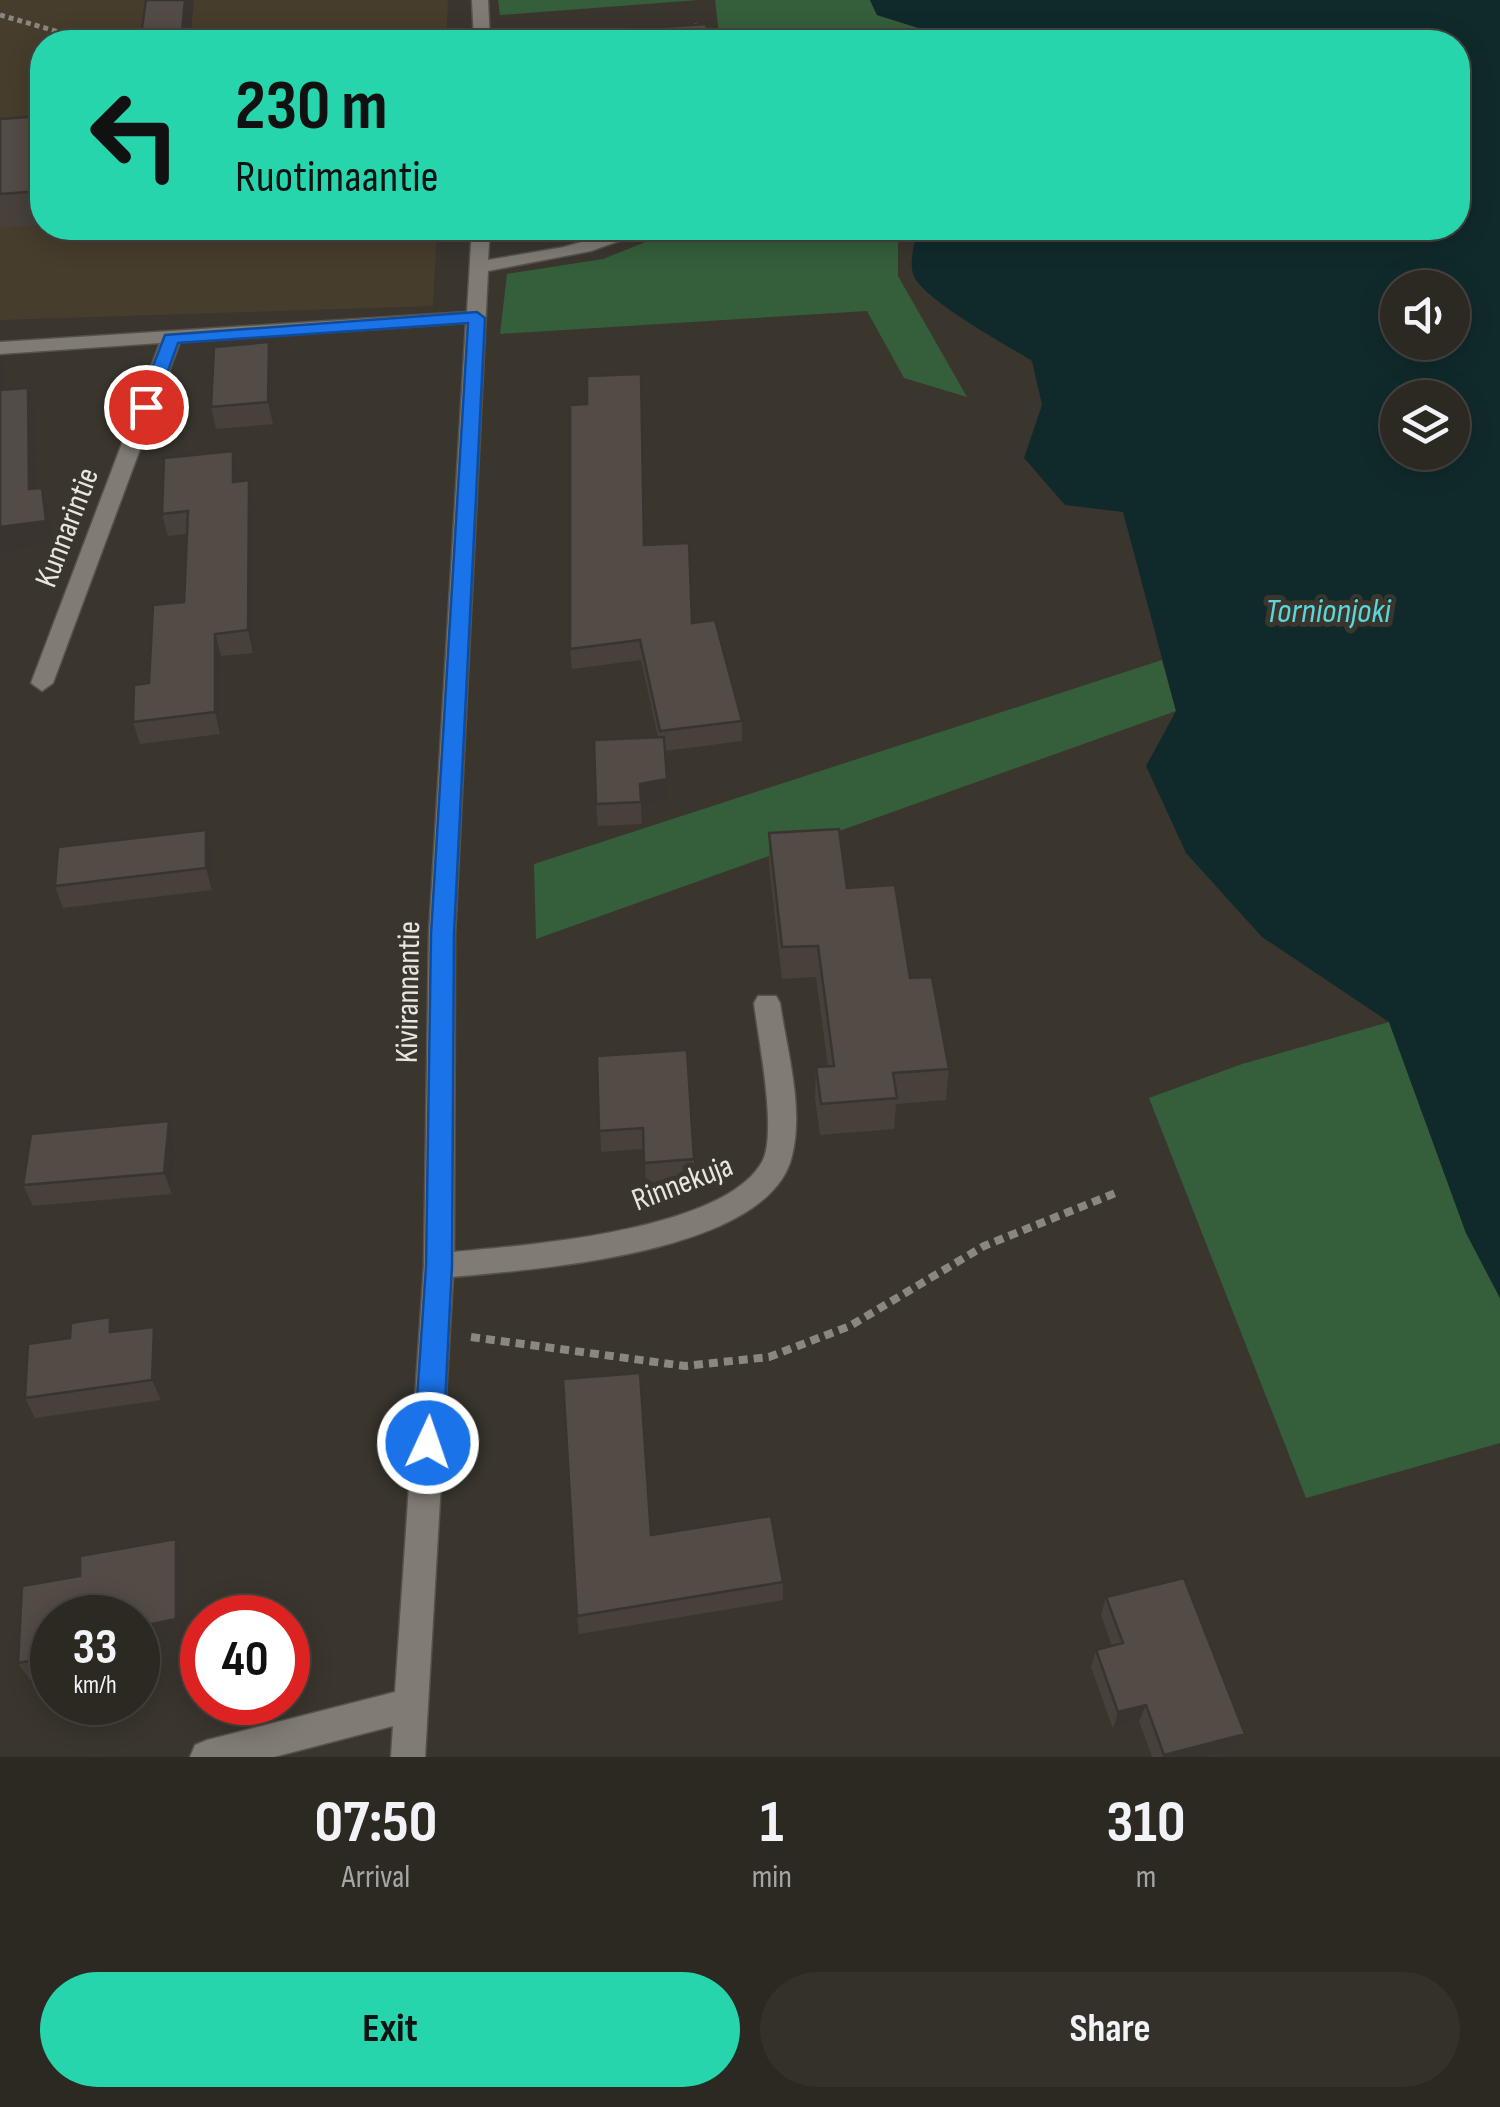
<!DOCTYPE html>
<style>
:root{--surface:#2c2822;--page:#34302a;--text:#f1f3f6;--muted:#a6a6a5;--line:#484440;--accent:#27d5ad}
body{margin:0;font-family:"Sofia Sans Condensed",sans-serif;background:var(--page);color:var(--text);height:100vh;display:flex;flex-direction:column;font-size:38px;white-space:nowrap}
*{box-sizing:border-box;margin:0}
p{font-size:32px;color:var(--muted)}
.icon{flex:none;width:55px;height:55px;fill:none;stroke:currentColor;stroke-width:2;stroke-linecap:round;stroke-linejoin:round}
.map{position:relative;height:1757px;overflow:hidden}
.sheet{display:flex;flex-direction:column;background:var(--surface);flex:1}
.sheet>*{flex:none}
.banner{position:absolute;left:30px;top:30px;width:1440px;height:210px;border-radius:40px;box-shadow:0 5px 25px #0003,0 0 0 2px var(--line);background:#27d5ad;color:#111;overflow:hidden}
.tools{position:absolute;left:1380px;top:270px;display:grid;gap:20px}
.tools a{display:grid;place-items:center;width:90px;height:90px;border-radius:50%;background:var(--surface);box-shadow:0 5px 25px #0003,0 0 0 2px var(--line);font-size:50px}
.speed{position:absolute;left:30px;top:1595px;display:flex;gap:20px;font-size:50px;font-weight:700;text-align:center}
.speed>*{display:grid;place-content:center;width:130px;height:130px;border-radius:50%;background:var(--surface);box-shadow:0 5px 25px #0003,0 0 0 2px var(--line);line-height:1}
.speed small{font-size:25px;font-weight:400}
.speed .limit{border:15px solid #d22;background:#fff;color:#111}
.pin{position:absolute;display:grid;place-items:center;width:85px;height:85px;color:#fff;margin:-42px;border:5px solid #fff;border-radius:50%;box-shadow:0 2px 10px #0007}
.me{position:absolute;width:110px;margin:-55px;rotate:3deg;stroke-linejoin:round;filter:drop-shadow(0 0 8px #0008)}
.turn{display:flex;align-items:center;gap:35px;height:210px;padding:0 40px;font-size:45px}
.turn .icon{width:130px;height:130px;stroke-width:2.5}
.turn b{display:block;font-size:70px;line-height:85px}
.eta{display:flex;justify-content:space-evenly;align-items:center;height:170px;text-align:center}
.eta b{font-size:60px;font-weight:700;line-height:70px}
.primary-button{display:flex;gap:20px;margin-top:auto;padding:20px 40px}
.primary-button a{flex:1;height:115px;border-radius:60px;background:var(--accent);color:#111;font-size:40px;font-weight:700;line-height:115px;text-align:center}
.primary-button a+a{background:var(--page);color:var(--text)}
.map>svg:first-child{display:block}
.education{fill:#463d2c}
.green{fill:#355e3b}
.water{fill:#102a2b;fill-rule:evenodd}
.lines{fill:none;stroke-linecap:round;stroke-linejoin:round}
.minor-casing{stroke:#55524b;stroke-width:3}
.path-far1{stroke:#8a8780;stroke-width:5;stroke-dasharray:5 4;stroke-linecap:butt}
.path{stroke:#8a8780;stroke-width:8;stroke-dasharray:9 6;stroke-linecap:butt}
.minor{fill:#807b73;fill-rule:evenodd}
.wall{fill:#47403b}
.shaded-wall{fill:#3a3430}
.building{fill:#534b45;stroke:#3a3430;stroke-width:2.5}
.route{fill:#1a73e8;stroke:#114b97;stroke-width:2.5}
.labels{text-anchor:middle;stroke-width:10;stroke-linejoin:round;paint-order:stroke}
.street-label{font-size:32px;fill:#e8e5e0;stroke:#3a362e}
.water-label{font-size:35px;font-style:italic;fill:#5ad7db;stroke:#3a362e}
</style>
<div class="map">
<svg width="1500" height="1757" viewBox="0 0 1500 1757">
<rect width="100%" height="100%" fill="#3a362e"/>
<path class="education" d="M0,0h448l-2,42h-404v186h395l-4,78 -433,14z"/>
<path class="green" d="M498,0h201l-199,15z
M715,0h155l7,15 48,15 -8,12h-197z
M697,228h201v48l69,121 -63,-19 -37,-67 -367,23 7,-60 96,-15 55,-22z
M1162,660l14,51 -640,228 -2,-75z
M1389,1022l77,211 34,65v145l-194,55 -157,-400 93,-34z"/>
<path class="water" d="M870,0h630v1298l-34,-65 -77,-211 -127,-85 -76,-84 -40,-87 30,-55 -53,-199 -58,-7 -41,-47 18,-53 -10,-44c-25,-16 -111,-62 -119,-87 -4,-15 2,-32 5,-46h540v-186h-541l8,-12 -48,-15zM1398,288h54v54h-54zM1398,398h54v54h-54z"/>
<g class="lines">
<defs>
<path id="minor" d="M472,0h16l2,42h-16z
M472,228h18l-2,32 76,-13 66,-19h25l-64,23 -103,20 -33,663 -1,318c73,-7 269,-21 308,-90 16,-28 -4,-125 -8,-159l4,-7h18l4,7c7,48 24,105 12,153 -23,98 -256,113 -339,121l-28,480h-34l2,-31 -119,31h-84l5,-12 12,-5 188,-48 29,-426 5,-332 37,-611 -286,19 -127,341 -11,8 -11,-8 129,-340 -160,11v-12l467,-30z"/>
</defs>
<use href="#minor" class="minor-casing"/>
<path class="path-far1" d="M0,15l66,19 57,8
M694,24l7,18
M193,229l19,-1"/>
<path class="path" d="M471,1337l214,29 84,-9 81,-31 134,-80 134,-54"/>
<use href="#minor" class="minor"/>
</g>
<path class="wall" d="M42,116v109l-42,3v-109z
M269,342l4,22v60l-57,5 -5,-22z
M587,404l58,141 47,78 50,98v20l-77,10 3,50 -27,5 1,18 -44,2 -2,-22 62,-67 -17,-77 -69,9 -2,-20z
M238,473v8l11,-1 5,22 -1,151 -32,3 -1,78 -80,10 -7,-22 51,-120 3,-68 -19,2 -6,-22z
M769,833l78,55 63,90 39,91 -3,31 -50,4 -2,25 -74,6 -5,-37 1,-31 12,-1 -12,-89 -34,2 -13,-114z
M212,852v38l-149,18 -8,-22z
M597,1056l97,103 1,21 -49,3 -2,-34 -43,3z
M169,1121l7,21 -4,52 -139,12 -10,-21z
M110,1317l6,14 38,-4 8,19 -1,54 -126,18 -10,-20 45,-60z
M651,1535l132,47v18l-204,34 -2,-18z
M176,1539l9,19v79l-28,5v16l-19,3v-43h-86v58l-22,4 -12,-17 62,-87z
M1106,1597l139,137 -8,16 -27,7h-58l-13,-36 -26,8 -22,-62 5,-17 16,-4 -11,-31z"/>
<path class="shaded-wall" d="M185,0h9l-4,42h-9z
M269,342l4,22v60l-5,-22z
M0,356l6,20 -6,29z
M28,388l7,22 1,101 -7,-22z
M233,451l5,22v31l-5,-22z
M249,480l5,22 -1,151 -5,-23z
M42,488l7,22 4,33 -53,8v-24z
M215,634l6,22 -1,78 -5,-22z
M667,779l1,22 -27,5 1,18 -2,-40z
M206,830l6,22v38l-6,-22z
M169,1121l7,21 -4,52 -8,-21z
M110,1317l9,20 -9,-5z
M154,1327l8,19 -1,54 -9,-20z
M176,1539l9,19v79l-28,5v16l-9,-17 -1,-16z
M1146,1705l-7,16 -26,8 5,-17z
M1245,1734l-8,16 -27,7h-47l1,-2z"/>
<path class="building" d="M146,0h39l-4,42h-41z
M706,24l6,18h-77l-3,-13z
M42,116v75l-42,3v-75z
M269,342l-1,60 -57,5 3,-60z
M641,374l3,171 45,-2 3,80 23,-3 27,101 -82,10 -20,-91 -70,9v-244l17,-1v-28z
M28,388l1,101 13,-1 4,33 -46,6v-137z
M233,451v31l16,-2 -1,150 -33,4v78l-82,10 1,-37 15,-2 4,-78 31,-3 4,-91 -26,3 2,-56z
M664,737l3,42 -27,5 1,18 -45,2 -2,-64z
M839,829l8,59 48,-3 15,93 22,-1 17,92 -56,4 4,25 -76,6 -5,-37 18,-1 -16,-120 -36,1 -13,-114z
M206,830v38l-151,18 3,-39z
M687,1050l7,109 -50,4 -1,-35 -44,3 -2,-75z
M169,1121l-5,52 -141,12 8,-51z
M110,1317v15l44,-5 -2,53 -127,18 3,-54 42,-6 1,-15z
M640,1373l11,162 120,-19 12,66 -206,34 -14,-237z
M176,1539v80l-29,6 1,16 -10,1v-24h-86v39l-34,6 4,-77 58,-10v-20z
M1184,1578l61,156 -81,21 -18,-50 -28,7 -22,-62 27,-7 -17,-46z"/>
<path class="route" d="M477,312l8,6 -31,616 -2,332 -9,177 -5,9 -10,4 -9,-4 -5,-9 12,-177 5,-332 37,-611 -290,20 -23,64 -9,6 -9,-6 28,-72z"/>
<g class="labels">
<g class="street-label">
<text transform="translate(66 527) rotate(-69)" y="11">Kunnarintie</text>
<text transform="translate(407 992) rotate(-89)" y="11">Kivirannantie</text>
<text transform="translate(682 1182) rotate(-21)" y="11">Rinnekuja</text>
</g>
<g class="water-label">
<text x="1328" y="622">Tornionjoki</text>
</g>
</g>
</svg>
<div class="tools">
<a><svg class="icon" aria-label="sound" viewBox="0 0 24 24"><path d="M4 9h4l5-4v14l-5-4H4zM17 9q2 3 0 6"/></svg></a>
<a><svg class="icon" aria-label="layers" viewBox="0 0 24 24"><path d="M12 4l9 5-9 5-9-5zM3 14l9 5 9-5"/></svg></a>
</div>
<div class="speed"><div>33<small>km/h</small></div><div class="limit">40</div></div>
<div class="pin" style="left:146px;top:407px;background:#d93025"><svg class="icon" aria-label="arrive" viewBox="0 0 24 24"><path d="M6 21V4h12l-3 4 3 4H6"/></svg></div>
<svg class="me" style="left:428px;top:1443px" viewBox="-20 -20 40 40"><circle r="17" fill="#1a73e8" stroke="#fff" stroke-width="3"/><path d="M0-11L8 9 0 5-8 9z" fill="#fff"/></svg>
<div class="banner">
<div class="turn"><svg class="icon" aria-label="left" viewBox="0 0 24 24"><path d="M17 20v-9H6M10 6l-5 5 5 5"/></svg><div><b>230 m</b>Ruotimaantie</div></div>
</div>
</div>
<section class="sheet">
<div class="eta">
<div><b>07:50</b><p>Arrival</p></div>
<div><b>1</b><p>min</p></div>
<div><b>310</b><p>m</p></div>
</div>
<div class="primary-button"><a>Exit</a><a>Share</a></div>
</section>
